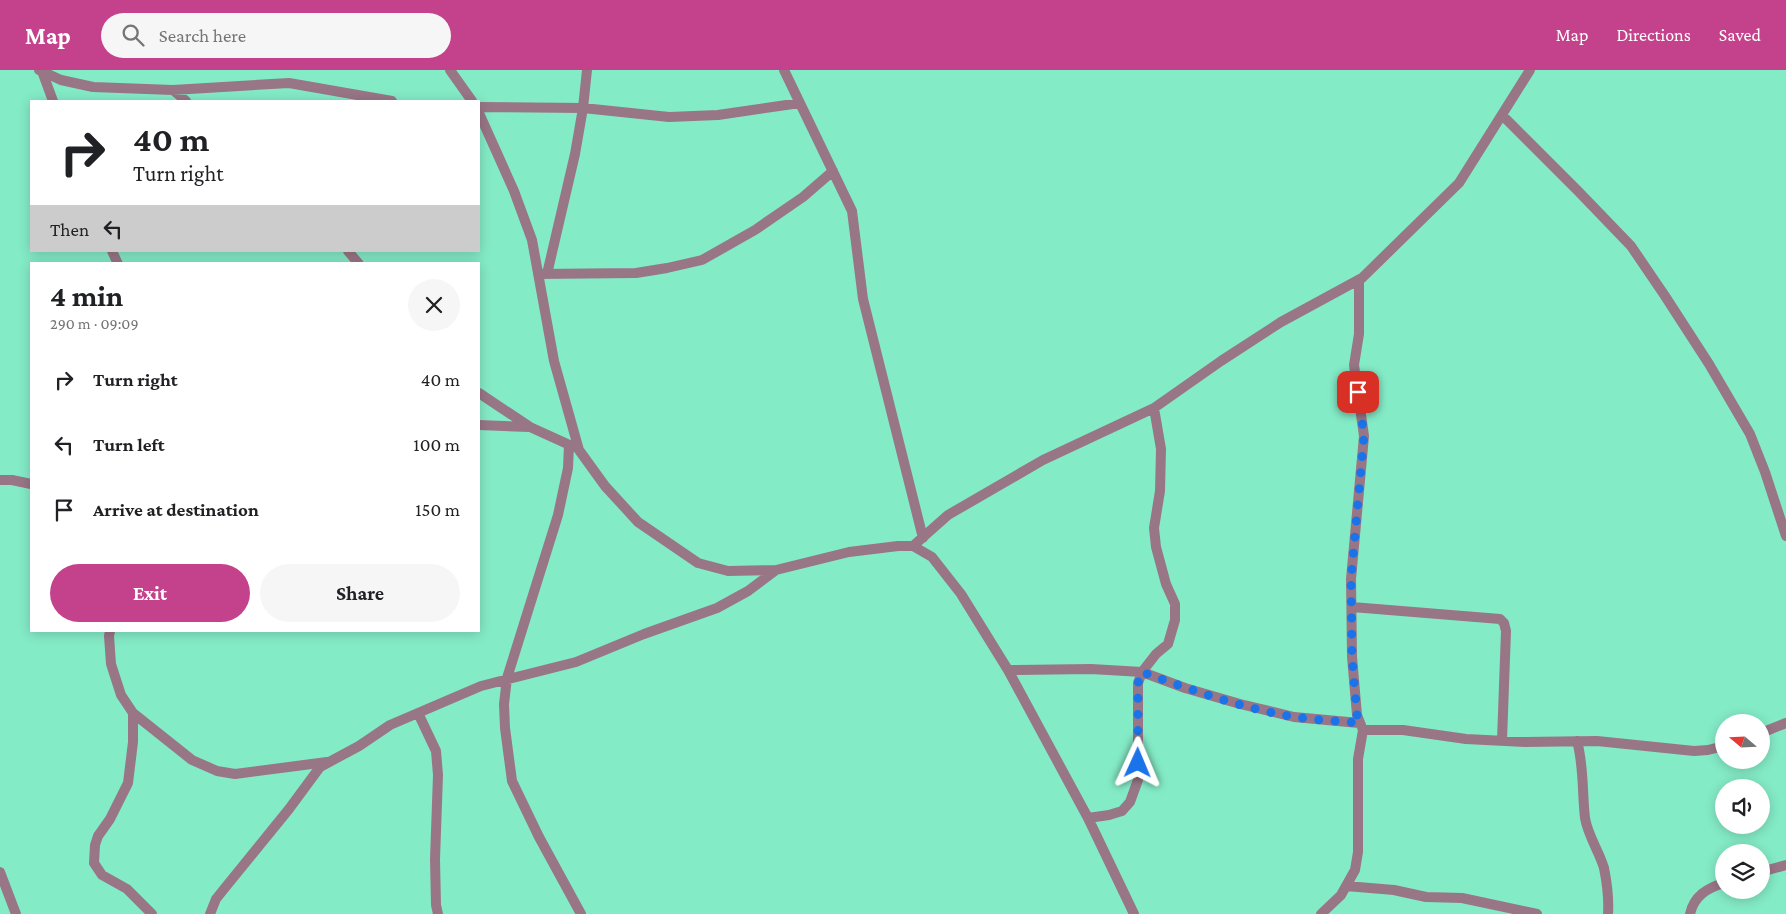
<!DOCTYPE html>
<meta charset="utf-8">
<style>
:root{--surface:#fff;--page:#f6f6f6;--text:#202124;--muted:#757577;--accent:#c3428b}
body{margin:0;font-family:"Crimson Pro",serif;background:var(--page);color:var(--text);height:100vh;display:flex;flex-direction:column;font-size:19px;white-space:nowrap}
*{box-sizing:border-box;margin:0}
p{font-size:16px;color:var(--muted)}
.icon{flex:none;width:28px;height:28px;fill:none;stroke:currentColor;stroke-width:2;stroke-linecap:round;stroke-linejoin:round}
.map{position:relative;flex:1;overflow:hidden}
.panel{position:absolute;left:30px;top:192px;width:450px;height:370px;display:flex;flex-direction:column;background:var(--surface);border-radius:0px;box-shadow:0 2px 12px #0003}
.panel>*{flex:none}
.banner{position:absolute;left:30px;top:30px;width:450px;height:152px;border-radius:0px;box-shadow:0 2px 12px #0003;background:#fff;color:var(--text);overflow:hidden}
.needle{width:32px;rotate:289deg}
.controls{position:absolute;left:1715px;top:644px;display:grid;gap:10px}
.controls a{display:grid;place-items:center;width:55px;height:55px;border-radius:50%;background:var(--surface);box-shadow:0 2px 12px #0003;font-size:25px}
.pin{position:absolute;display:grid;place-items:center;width:42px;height:42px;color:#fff;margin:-21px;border-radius:10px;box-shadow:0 2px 8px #0006}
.me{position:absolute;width:55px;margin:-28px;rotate:1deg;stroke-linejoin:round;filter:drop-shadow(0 0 4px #0008)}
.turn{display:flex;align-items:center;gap:18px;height:105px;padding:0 20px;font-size:22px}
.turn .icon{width:65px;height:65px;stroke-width:2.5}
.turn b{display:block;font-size:35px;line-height:42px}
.then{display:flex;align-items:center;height:48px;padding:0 20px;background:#0003;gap:10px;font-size:19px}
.round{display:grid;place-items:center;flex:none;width:52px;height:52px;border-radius:26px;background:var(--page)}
.headline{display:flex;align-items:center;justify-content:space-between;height:85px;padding:0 20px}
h1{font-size:30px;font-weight:700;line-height:38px}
.primary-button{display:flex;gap:10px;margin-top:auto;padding:10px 20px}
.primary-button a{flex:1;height:58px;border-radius:30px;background:var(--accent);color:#fff;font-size:20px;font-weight:700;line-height:58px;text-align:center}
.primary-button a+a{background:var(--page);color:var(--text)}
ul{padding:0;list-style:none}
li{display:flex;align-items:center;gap:15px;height:65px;padding:0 20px}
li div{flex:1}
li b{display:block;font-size:19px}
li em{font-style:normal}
header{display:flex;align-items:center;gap:30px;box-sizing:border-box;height:70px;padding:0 25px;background:var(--accent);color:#fff}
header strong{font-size:24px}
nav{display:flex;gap:28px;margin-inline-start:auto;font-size:18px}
.search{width:350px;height:45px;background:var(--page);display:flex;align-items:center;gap:12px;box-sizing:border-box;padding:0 18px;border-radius:28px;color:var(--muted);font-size:19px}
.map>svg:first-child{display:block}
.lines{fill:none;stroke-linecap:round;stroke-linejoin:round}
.street{stroke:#997686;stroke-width:10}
.route{stroke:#1a73e8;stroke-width:9;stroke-dasharray:0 16.2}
</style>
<header>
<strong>Map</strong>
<div class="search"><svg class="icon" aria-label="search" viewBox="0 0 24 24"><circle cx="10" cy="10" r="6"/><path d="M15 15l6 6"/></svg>Search here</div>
<nav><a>Map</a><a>Directions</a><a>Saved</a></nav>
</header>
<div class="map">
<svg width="1786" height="844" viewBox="0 0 1786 844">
<rect width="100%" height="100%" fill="#84ebc7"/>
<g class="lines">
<path class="street" d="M39,0l22,10 32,7 80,3 116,-7 103,18
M450,0l22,31
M784,0l68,141 11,88 60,239
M42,1l11,30
M173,20l13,11
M479,37l104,1 86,9 49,-2 82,-12
M479,43l35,78 18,49 22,121 25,89 26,36 33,36 60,41 30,8 48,-1 73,-18 49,-6h15l19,11 29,37 47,76 80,148 46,96
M1502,45l77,77 52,54 34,50 44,68 41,70 15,38 21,64
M112,181l6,13
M348,181l11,13
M538,204l98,-1 31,-5 35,-8 53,-30 48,-33 30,-26
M547,204l28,-120 8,-46 4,-38
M479,323l51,34 44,20
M479,355l50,2
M569,375l-1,23 -10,47 -51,163 -3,26 1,24 7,53 27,56 42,77
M0,410h12l19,4
M913,476l35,-31 95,-55 111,-52 67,-47 60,-39 81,-44 97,-95 71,-113
M1352,537l148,12 4,4 2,8 -4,109
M110,561l-1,5 2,28 10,31 12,18 59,47 25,11 18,3 92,-12
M1008,600l83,-1 51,3 43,16 55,16 54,13 65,6
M133,643v29l-5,41 -18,36 -12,17 -3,9 -1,18 8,12 25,14 25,25
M418,643l18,38 2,24 -3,84 1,46 2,9
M1363,660h40l63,9 59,3 72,-1 97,10 14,-1 16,-4
M1761,663l25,-10
M1577,671c7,25 5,51 8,77 3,18 14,33 19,50 3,15 5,31 4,46
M1088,748l21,-3 13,-4 8,-9 8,-22v-97l4,-11 14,-18 12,-10 7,-24v-16l-9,-20 -10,-37 -2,-19 6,-37 1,-42 -7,-41
M0,802l16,42
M1761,802l25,-7
M1346,816l48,4 32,7 36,1 75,16
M210,844l6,-15 8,-10 65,-80 31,-42 39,-21 31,-21 91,-39 95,-24 68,-28 73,-26 31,-17 28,-21
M1321,844l20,-19 14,-25 3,-18v-93l5,-29 -6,-15 -5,-58 -1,-78 13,-143 -10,-71 5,-31v-54
M1690,844c4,-18 17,-26 34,-31"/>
</g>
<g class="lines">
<path class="route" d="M1138,693v-80l4,-11c49,18 100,36 152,45 21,3 44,4 65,6l-2,-8 -5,-58 -1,-78 13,-143 -6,-44"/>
</g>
</svg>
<div class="controls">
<a><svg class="needle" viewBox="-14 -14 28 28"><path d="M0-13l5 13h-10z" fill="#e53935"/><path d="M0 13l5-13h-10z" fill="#757577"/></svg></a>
<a><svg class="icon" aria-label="sound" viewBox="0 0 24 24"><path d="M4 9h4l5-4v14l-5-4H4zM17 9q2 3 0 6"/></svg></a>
<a><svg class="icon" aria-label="layers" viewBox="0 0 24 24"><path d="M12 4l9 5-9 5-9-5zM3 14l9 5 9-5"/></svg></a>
</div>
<div class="pin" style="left:1358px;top:322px;background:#d93025"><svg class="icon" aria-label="arrive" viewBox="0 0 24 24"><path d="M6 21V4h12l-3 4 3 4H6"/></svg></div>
<svg class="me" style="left:1138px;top:693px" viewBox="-20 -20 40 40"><path d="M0-17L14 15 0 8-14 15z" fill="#1a73e8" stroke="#fff" stroke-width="4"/></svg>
<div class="banner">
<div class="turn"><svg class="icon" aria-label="right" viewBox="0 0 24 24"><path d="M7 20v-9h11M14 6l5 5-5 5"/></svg><div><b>40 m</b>Turn right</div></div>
<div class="then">Then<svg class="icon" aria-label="left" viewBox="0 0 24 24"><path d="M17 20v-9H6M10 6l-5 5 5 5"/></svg></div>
</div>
<section class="panel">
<div class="headline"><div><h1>4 min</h1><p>290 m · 09:09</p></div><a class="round"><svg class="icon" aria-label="close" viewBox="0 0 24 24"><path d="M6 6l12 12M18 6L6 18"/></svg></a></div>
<ul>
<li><svg class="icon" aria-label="right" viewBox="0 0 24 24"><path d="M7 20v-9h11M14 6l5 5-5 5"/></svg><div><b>Turn right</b></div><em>40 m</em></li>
<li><svg class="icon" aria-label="left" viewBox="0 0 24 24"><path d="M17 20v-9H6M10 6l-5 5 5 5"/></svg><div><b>Turn left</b></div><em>100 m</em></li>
<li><svg class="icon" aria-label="arrive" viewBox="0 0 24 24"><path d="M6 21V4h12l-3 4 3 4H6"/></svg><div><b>Arrive at destination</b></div><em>150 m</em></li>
</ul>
<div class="primary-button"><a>Exit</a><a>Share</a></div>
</section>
</div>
